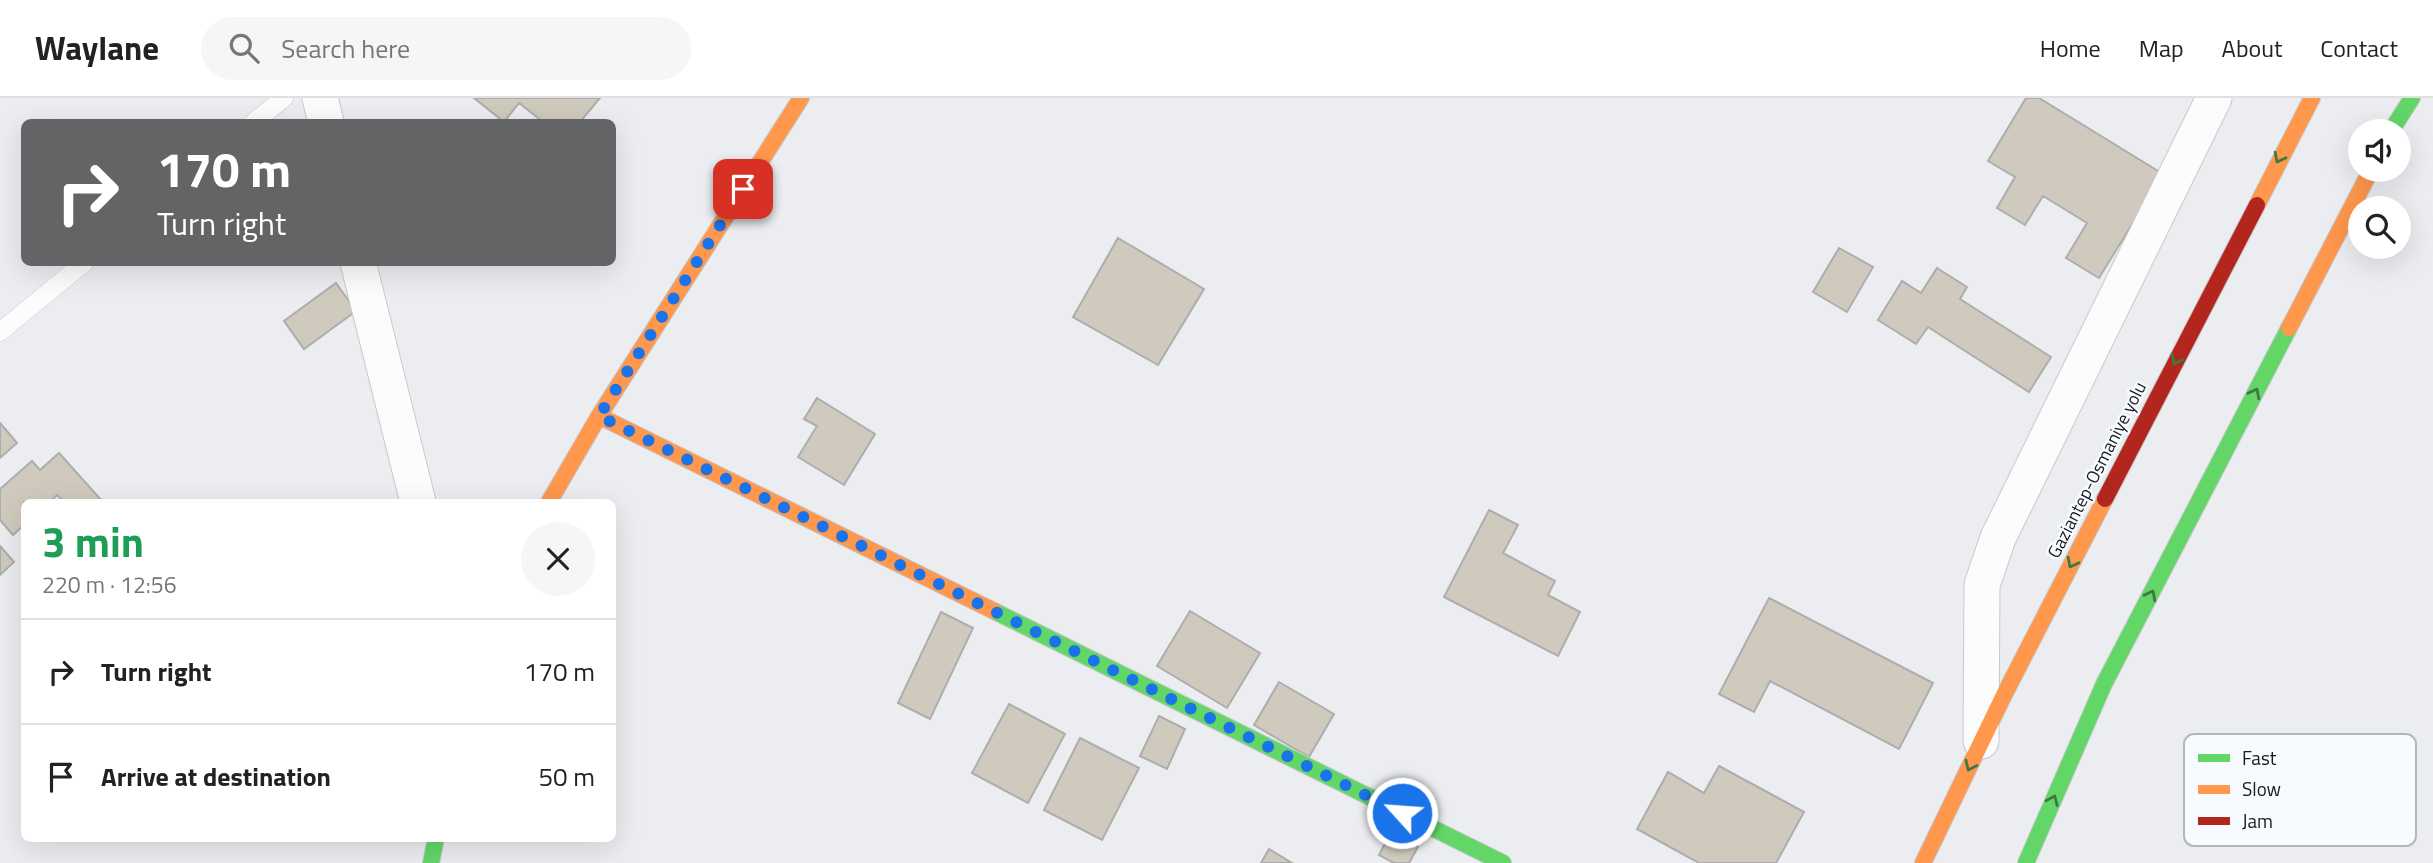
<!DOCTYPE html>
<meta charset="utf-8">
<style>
:root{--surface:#fff;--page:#f6f6f6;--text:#222;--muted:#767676;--line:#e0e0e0}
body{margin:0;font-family:"Titillium Web",sans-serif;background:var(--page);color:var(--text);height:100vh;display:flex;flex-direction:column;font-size:26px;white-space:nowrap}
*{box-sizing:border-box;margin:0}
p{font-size:23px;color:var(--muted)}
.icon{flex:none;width:38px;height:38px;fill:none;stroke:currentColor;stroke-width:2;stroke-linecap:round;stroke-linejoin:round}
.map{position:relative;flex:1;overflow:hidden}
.side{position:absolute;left:21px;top:401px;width:595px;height:343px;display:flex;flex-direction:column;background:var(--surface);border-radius:10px;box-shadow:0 7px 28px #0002}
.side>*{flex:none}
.guide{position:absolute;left:21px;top:21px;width:595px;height:147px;border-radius:10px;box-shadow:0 7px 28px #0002;background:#626466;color:#fff;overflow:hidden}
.buttons{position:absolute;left:2348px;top:21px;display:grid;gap:14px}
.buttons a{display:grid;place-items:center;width:63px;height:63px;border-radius:50%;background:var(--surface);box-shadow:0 7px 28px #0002;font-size:35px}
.pin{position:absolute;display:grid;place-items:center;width:60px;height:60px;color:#fff;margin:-30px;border-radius:14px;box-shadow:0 4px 10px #0006}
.me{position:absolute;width:77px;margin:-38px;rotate:296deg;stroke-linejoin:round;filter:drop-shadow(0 0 5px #0008)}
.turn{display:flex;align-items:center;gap:24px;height:147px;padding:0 21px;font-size:32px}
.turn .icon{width:91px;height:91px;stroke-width:2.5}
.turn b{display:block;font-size:49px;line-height:60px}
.round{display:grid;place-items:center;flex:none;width:74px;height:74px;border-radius:37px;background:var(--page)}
.summary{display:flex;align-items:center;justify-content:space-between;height:119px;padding:0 21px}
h1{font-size:42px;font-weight:700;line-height:52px;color:#1e9e55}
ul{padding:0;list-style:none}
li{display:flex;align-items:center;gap:21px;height:105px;padding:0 21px;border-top:2px solid var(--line)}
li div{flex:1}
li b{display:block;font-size:26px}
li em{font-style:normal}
header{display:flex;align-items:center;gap:42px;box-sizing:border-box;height:98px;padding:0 35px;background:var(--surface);border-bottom:2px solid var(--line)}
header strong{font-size:33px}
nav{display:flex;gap:38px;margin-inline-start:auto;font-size:24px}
.search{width:490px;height:63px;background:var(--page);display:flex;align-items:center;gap:18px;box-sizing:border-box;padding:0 24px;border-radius:38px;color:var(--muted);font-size:26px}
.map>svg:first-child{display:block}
.building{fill:#d0cabe;stroke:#acadad;stroke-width:2}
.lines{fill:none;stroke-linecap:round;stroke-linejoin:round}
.lane-casing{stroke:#c7c9cb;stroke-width:19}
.street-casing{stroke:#c7c9cb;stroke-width:37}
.fast-casing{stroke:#c7c9cb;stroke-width:18}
.slow-casing{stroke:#c7c9cb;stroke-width:18}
.jam-casing{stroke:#c7c9cb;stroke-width:18}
.lane{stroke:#fcfcfd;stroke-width:18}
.street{stroke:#fcfcfd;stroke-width:35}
.fast{stroke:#63d668;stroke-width:16}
.slow{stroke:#ff974d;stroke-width:16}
.jam{stroke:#b3261e;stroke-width:16}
.oneway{stroke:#3e7842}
.route{stroke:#1a73e8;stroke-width:12;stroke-dasharray:0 21.6}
.labels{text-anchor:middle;stroke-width:5;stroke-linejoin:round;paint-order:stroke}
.street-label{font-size:18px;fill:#191a1b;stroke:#f7fafe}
.key{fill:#f7fafe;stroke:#b4b7ba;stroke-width:2}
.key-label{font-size:19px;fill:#191a1b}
</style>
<header>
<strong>Waylane</strong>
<div class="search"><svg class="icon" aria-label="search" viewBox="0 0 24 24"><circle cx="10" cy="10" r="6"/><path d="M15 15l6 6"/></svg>Search here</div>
<nav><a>Home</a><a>Map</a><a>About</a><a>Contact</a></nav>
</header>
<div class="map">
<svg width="2433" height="765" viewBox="0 0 2433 765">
<rect width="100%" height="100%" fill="#ebedf0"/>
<path class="building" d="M474,0h126l-20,24h-37l-24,-19 -15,19z
M2026,0h13l124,76 -64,104 -33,-20 21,-35 -44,-27 -18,29 -28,-17 18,-31 -27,-16z
M1118,140l86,51 -46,76 -85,-48z
M1839,150l34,19 -26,45 -34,-20z
M1937,170l30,19 -7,12 91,58 -22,35 -101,-65 -12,17 -38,-24 24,-39 19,12z
M336,185l20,28 -52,38 -20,-28z
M817,300l58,36 -31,51 -46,-28 19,-31 -13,-7z
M0,325l17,20 -17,15z
M59,355l44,49h-39l-7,-7 -7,7h-26v23l-11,10 -13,-15v-31l32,-28 8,9z
M1489,412l29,15 -15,28 52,28 -7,14 32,17 -22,44 -114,-59z
M0,448l14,16 -14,13z
M1769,500l164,85 -34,66 -129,-68 -16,31 -35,-18z
M1190,513l70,42 -33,55 -70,-42z
M941,514l32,16 -43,91 -32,-16z
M1279,584l55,32 -25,43 -55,-32z
M1009,606l56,30 -37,69 -56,-30z
M1159,618l26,13 -18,40 -27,-13z
M1080,640l59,30 -37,72 -58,-30z
M1719,668l85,46 -28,51h-77l-62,-34 31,-57 36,21z
M1391,734l27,15 -9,16h-15l-15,-8z
M1269,751l23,14h-31z"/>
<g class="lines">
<defs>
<path id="lane" d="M254,24l30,-24
M0,234l85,-70"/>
<path id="street" d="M320,0l6,24
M358,164l60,240
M1981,643l1,-156 16,-47 216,-440"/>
<path id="fast" d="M2391,33l21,-33
M994,513l509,252
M431,765l5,-25
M2026,765l78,-179 185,-356"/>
<path id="slow" d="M2257,107l55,-107
M2289,230l82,-158
M599,318l395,195
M549,404l50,-86 202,-318
M1923,765l80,-166 102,-198"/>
<path id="jam" d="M2105,401l152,-294"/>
</defs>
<use href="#lane" class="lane-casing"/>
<use href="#street" class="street-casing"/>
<use href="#fast" class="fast-casing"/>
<use href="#slow" class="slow-casing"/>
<use href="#jam" class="jam-casing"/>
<use href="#lane" class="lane"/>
<use href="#street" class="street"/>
<use href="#fast" class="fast"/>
<use href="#slow" class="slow"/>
<use href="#jam" class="jam"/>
</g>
<defs><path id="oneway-chevron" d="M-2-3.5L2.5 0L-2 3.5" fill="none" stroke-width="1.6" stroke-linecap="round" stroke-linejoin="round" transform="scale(1.75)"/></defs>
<g class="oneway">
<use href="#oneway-chevron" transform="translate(2279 60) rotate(117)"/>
<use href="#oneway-chevron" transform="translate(2176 262) rotate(117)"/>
<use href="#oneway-chevron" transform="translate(2255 295) rotate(-63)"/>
<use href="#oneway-chevron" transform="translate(2072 465) rotate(117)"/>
<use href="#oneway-chevron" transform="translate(2151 497) rotate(-63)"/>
<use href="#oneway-chevron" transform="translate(1970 668) rotate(115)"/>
<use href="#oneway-chevron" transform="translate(2053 702) rotate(-66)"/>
</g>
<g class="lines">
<path class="route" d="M743,91l-144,227 803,397"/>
</g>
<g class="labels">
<g class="street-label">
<text transform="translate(2097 372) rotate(-63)" y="6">Gaziantep-Osmaniye yolu</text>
</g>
</g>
<rect x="2184" y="636" width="232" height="112" rx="10" class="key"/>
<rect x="2198" y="656" width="32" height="8" fill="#63d668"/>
<rect x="2198" y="687" width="32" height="9" fill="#ff974d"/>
<rect x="2198" y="719" width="32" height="8" fill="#b3261e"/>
<g class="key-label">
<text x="2242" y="667">Fast</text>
<text x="2242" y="698">Slow</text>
<text x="2242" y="730">Jam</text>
</g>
</svg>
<div class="buttons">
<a><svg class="icon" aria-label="sound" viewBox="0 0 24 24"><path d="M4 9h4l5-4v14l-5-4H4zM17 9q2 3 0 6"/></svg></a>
<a><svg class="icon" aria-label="search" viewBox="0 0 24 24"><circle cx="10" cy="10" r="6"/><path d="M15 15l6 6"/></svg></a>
</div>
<div class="pin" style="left:743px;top:91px;background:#d93025"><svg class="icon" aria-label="arrive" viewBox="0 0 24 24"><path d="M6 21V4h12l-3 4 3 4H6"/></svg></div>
<svg class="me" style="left:1402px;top:715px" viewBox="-20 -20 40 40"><circle r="17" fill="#1a73e8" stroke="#fff" stroke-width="3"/><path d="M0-11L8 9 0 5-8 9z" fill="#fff"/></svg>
<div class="guide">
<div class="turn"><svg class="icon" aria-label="right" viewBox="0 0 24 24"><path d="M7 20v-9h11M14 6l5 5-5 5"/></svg><div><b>170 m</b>Turn right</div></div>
</div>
<section class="side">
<div class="summary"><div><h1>3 min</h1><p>220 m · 12:56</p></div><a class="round"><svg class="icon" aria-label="close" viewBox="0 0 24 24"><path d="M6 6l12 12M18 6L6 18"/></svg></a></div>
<ul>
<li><svg class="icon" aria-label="right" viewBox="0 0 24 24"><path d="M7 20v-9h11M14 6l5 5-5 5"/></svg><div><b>Turn right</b></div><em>170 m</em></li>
<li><svg class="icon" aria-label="arrive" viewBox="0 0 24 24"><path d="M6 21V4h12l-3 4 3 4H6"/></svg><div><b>Arrive at destination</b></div><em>50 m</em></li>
</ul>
</section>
</div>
